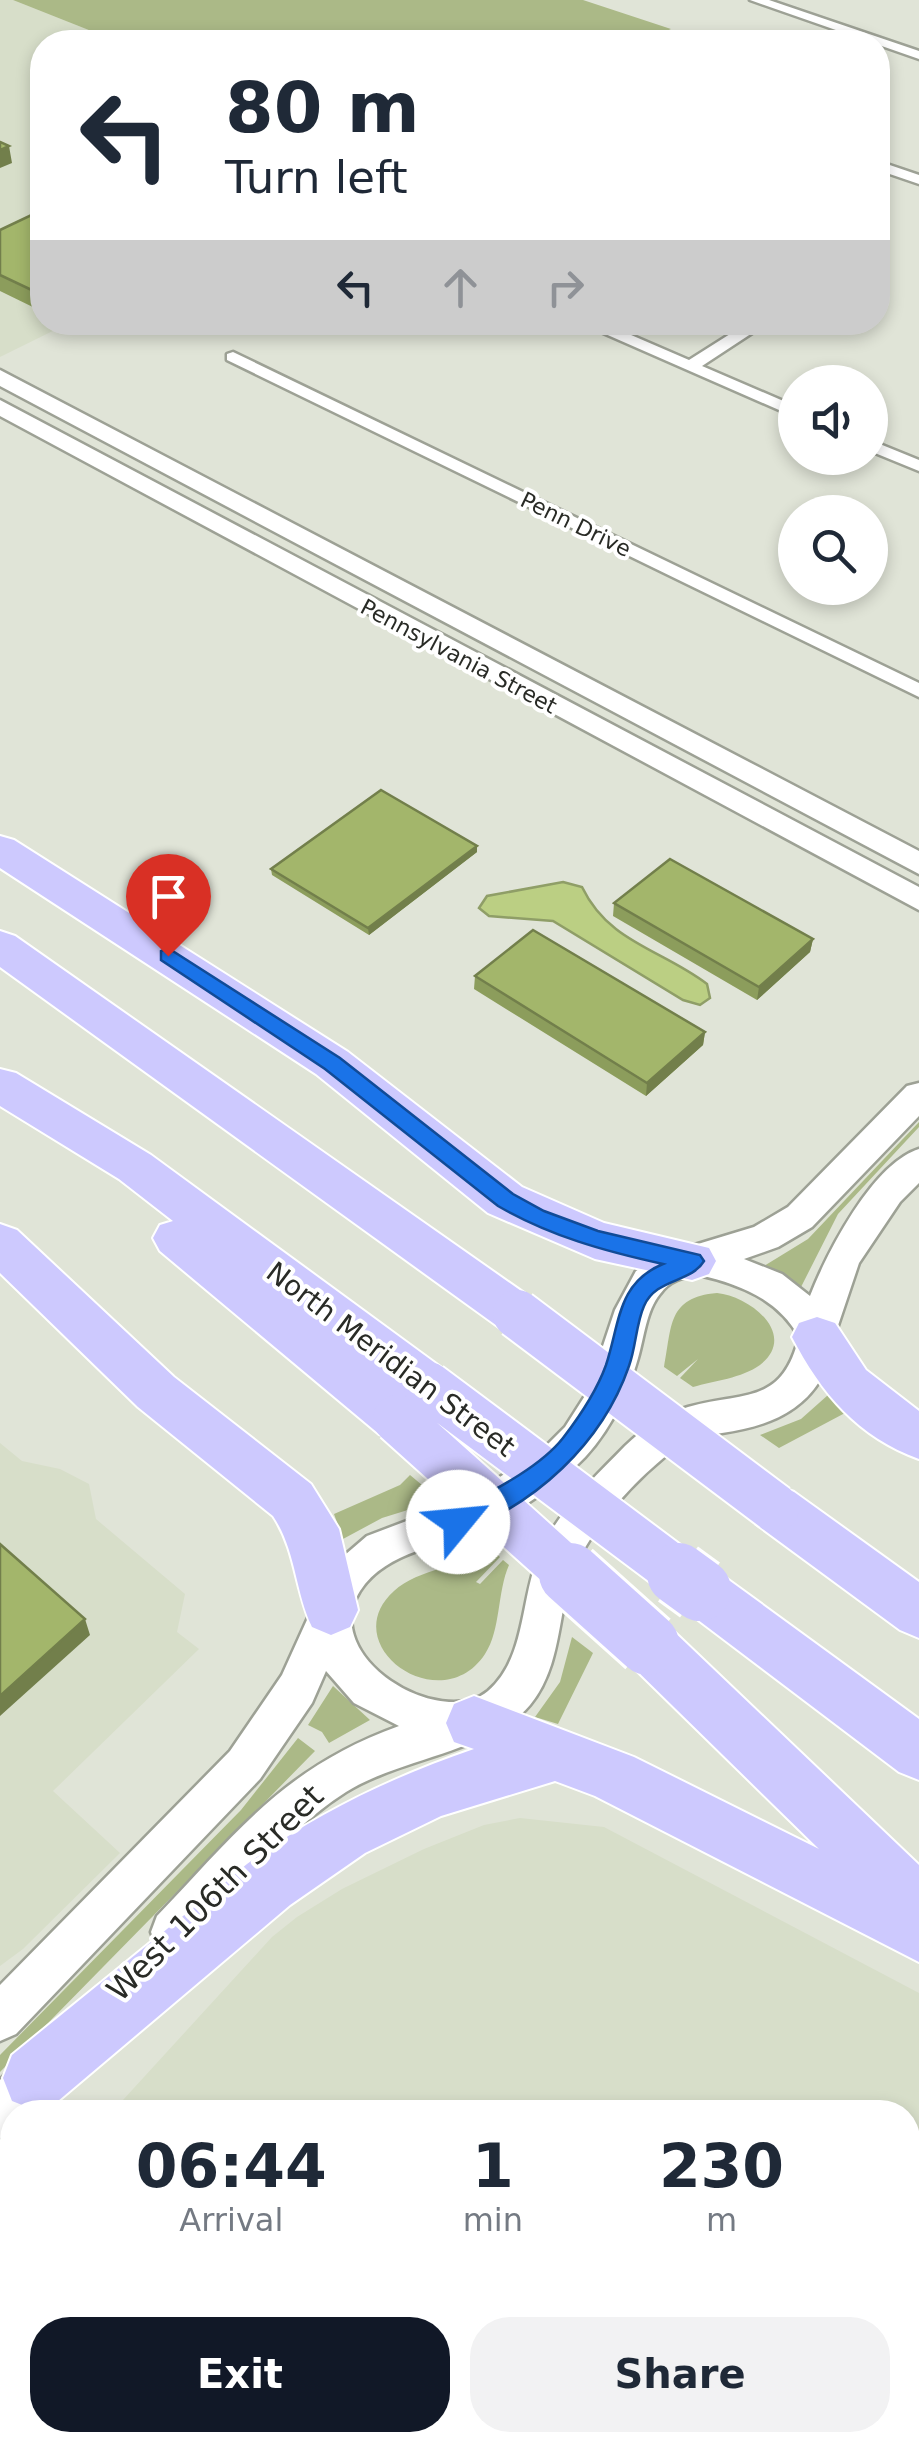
<!DOCTYPE html>
<style>
:root{--surface:#fff;--page:#f2f2f3;--text:#1f2937;--muted:#747a83;--accent:#111827}
body{margin:0;font-family:"DejaVu Sans",sans-serif;background:var(--page);color:var(--text);height:100vh;display:flex;flex-direction:column;font-size:38px;white-space:nowrap}
*{box-sizing:border-box;margin:0}
p{font-size:32px;color:var(--muted)}
.icon{flex:none;width:55px;height:55px;fill:none;stroke:currentColor;stroke-width:2;stroke-linecap:round;stroke-linejoin:round}
.map{position:relative;flex:1;overflow:hidden}
.panel{position:absolute;left:0px;top:2100px;width:920px;height:352px;display:flex;flex-direction:column;background:var(--surface);border-radius:40px 40px 0 0;box-shadow:0 5px 15px #0003}
.panel>*{flex:none}
.guide{position:absolute;left:30px;top:30px;width:860px;height:305px;border-radius:40px;box-shadow:0 5px 15px #0003;background:#fff;color:var(--text);overflow:hidden}
.controls{position:absolute;left:778px;top:365px;display:grid;gap:20px}
.controls a{display:grid;place-items:center;width:110px;height:110px;border-radius:50%;background:var(--surface);box-shadow:0 5px 15px #0003;font-size:50px}
.pin{position:absolute;display:grid;place-items:center;width:85px;height:85px;color:#fff;margin:-102px -42px;border-radius:50% 50% 50% 0;rotate:-45deg;box-shadow:0 0 10px #0007}
.pin .icon{rotate:45deg}
.me{position:absolute;width:110px;margin:-55px;rotate:62deg;stroke-linejoin:round;filter:drop-shadow(0 0 8px #0008)}
.turn{display:flex;align-items:center;gap:35px;height:210px;padding:0 30px;font-size:45px}
.turn .icon{width:130px;height:130px;stroke-width:2.5}
.turn b{display:block;font-size:70px;line-height:85px}
.lanes{display:flex;align-items:center;height:95px;padding:0 30px;background:#0003;justify-content:center;gap:50px;direction:ltr}
.lanes .off{opacity:.35}
.eta{display:flex;justify-content:space-evenly;align-items:center;height:170px;text-align:center}
.eta b{font-size:60px;font-weight:600;line-height:70px}
.button{display:flex;gap:20px;margin-top:auto;padding:20px 30px}
.button a{flex:1;height:115px;border-radius:40px;background:var(--accent);color:#fff;font-size:40px;font-weight:600;line-height:115px;text-align:center}
.button a+a{background:var(--page);color:var(--text)}
.map>svg:first-child{display:block}
.built{fill:#d7dec9}
.green{fill:#abb987}
.water{fill:#bbcf83;stroke:#8f9e67;stroke-width:2.5}
.lines{fill:none;stroke-linecap:round;stroke-linejoin:round}
.street-casing{stroke:#9da195;stroke-width:5}
.secondary-casing{stroke:#9da195;stroke-width:5}
.highway-casing{stroke:#fff;stroke-width:4}
.street{fill:#fff;fill-rule:evenodd}
.secondary{fill:#fff;fill-rule:evenodd}
.highway{fill:#cdc9fe;fill-rule:evenodd}
.highway-bridge-far1-casing{stroke:#fff;stroke-width:52;stroke-linecap:butt}
.highway-bridge-casing{stroke:#fff;stroke-width:68;stroke-linecap:butt}
.highway-bridge-far1{stroke:#cdc9fe;stroke-width:48}
.highway-bridge{stroke:#cdc9fe;stroke-width:62}
.wall{fill:#8c9d5c}
.shaded-wall{fill:#727f4b}
.building{fill:#a3b66b;stroke:#727f4b;stroke-width:2.5}
.route{fill:#1a73e8;stroke:#114b97;stroke-width:2.5}
.labels{text-anchor:middle;stroke-width:8;stroke-linejoin:round;paint-order:stroke}
.far-street-label{font-size:22px;fill:#292b26;stroke:#fff}
.street-label{font-size:28px;fill:#292b26;stroke:#fff}
.near-street-label{font-size:32px;fill:#292b26;stroke:#fff}
</style>
<div class="map">
<svg width="919" height="2452" viewBox="0 0 919 2452">
<rect width="100%" height="100%" fill="#e0e4d7"/>
<path class="built" d="M0,0h13l106,42h-77v280l27,1 -69,34z
M0,1443l22,18 38,8 29,15 7,35 89,75 -8,38 22,17 -146,142 67,62 -97,96 -23,17z
M520,1818l84,9 315,166v459h-919v-236l12,-11v235h896v-328h-796l160,-175 25,-20 45,-28 82,-40 60,-24z"/>
<path class="green" d="M13,0h570l88,29 -28,13h-524z
M919,1122v5l-81,87 -38,75 -36,-23 44,-27z
M717,1293c32,3 82,41 43,72 -18,13 -46,16 -67,22l-13,-9 18,-19 -21,17 -13,-9c8,-40 3,-70 53,-74z
M828,1395l17,18 -66,35 -19,-13 41,-16z
M410,1475l30,25 -58,18 -39,21 -9,-25 66,-29z
M495,1553l5,4 -24,25 4,2 23,-24 6,5c-12,27 -8,65 -24,89 -44,67 -151,-9 -91,-63 24,-22 71,-27 101,-38z
M572,1637l21,16 -35,71 -23,-7 25,-35z
M333,1686l37,34 -41,23 -7,-11 -14,-7z
M298,1738l17,13 -315,321v-17l241,-245z"/>
<path class="water" d="M563,882l19,5c27,56 79,62 125,97l3,14 -10,7 -17,-5 -130,-79 -64,-5 -10,-8 8,-12z"/>
<g class="lines">
<defs>
<path id="street" d="M750,0h19l150,51v8z
M878,161l41,14v9l-41,-14z
M578,322h23l88,38 60,-38h20l-67,44 93,40v11z
M233,352l686,331v14l-692,-337v-6z
M870,440l49,20v11l-49,-20z"/>
<path id="secondary" d="M0,370l919,481v23l-919,-488z
M0,400l919,487v23l-919,-494z
M919,1083v33l-107,111 -34,20 -34,12 38,15 28,22c17,-43 62,-132 109,-147v34l-19,19 -41,61 -40,119c-22,34 -58,45 -97,51 -14,2 -26,2 -38,9 -45,32 -104,94 -117,148 -9,39 -10,82 -37,115 -38,46 -130,53 -184,87 -62,39 -108,103 -157,156l-16,6 -16,-6 -6,-16 6,-16c81,-85 128,-149 242,-190l-45,-23 -28,-32 -14,32 -52,76 -244,255 -16,7v-56l230,-234 52,-76 49,-108 36,-31 103,-39 75,-50 20,-20 23,-36 27,-81 21,-39 29,-17 89,-27 34,-20 119,-121zM699,1275c40,9 79,24 100,62 -17,69 -56,54 -111,70 -25,7 -44,21 -63,39 -32,33 -66,64 -85,106 -20,45 -13,105 -52,139 -47,39 -170,-33 -128,-100 26,-41 85,-45 126,-64 31,-15 62,-36 88,-59 31,-28 53,-70 64,-110 6,-20 8,-47 22,-64 10,-14 23,-17 39,-19z
M44,2045l17,6 6,17 -6,17 -27,27h-22v21l-12,5v-58l27,-29z"/>
<path id="highway" d="M0,836l14,4 334,212 174,135 82,36 105,25 7,13 -7,13 -17,6 -97,-21 -107,-46 -172,-139 -316,-206z
M0,931l15,5 519,364 8,14 -8,14 -17,6 -17,-6 -500,-361z
M0,1069l16,4 135,82 295,216 7,15 -7,15 -18,6 -16,-6 11,18 -8,15 -18,6 -18,-6 -219,-183 -7,-13 7,-13 13,-4 -54,-42 -119,-73z
M0,1224l17,6 157,147 137,107 28,45 19,81 -8,17 -19,8 -19,-8c-17,-36 -16,-77 -39,-111l-135,-109 -138,-134z
M817,1317l18,6 31,47 53,41v48c-61,-22 -98,-66 -127,-122l7,-14z
M775,1485l19,7 125,90v56l-19,-8 -144,-106 -7,-16 7,-16z
M700,1566l19,7 200,146v61l-20,-8 -218,-165 -8,-17 8,-17z
M648,1619l20,7 251,239v97l-324,-166 -40,-15 -114,35 -76,37 -75,52 -232,196 -23,9 -23,-9 -9,-23 9,-23 235,-191c70,-51 145,-87 227,-115l-20,-7 -8,-19 8,-19 20,-8 160,61 185,92 -191,-187 -8,-18 8,-18z"/>
</defs>
<use href="#street" class="street-casing"/>
<use href="#secondary" class="secondary-casing"/>
<use href="#highway" class="highway-casing"/>
<use href="#street" class="street"/>
<use href="#secondary" class="secondary"/>
<use href="#highway" class="highway"/>
<defs>
<path id="highway-bridge-far1" d="M517,1314l258,194
M428,1386l254,190
M397,1419l175,157"/>
<path id="highway-bridge" d="M570,1574l78,70
M678,1574l22,16"/>
</defs>
<use href="#highway-bridge-far1" class="highway-bridge-far1-casing"/>
<use href="#highway-bridge" class="highway-bridge-casing"/>
<use href="#highway-bridge-far1" class="highway-bridge-far1"/>
<use href="#highway-bridge" class="highway-bridge"/>
</g>
<path class="wall" d="M42,210v100l-1,1 -41,-20v-61z
M477,852l-108,83 -97,-60 -1,-6z
M614,903l199,36 -3,13 -53,48 -144,-84z
M475,976l230,56 -2,13 -57,51 -172,-107z"/>
<path class="shaded-wall" d="M9,146l3,17 -12,5v-18z
M42,291v19l-1,1 -3,-18z
M477,846v6l-108,83 -1,-7z
M813,939l-3,13 -53,48 2,-13z
M705,1032l-2,13 -57,51 1,-13z
M85,1619l5,16 -90,81v-20z"/>
<path class="building" d="M0,142l9,4 -9,4z
M42,210v81l-4,2 -38,-18v-45z
M381,790l96,56 -109,82 -97,-59z
M670,859l143,80 -54,48 -145,-84z
M533,930l172,102 -58,51 -172,-107z
M0,1544l85,75 -85,77z"/>
<path class="route" d="M168,948l172,110 173,136 31,17 54,20 102,24 4,6c-13,22 -48,17 -60,45 -8,18 -8,41 -15,60 -27,78 -94,139 -171,167l-9,-4 -4,-7 4,-8c35,-19 89,-44 114,-76 17,-22 34,-48 43,-73 14,-42 11,-82 57,-101 -59,-13 -113,-28 -165,-58l-173,-137 -164,-109v-9z"/>
<g class="labels">
<g class="far-street-label">
<text transform="translate(576 524) rotate(26)" y="8">Penn Drive</text>
<text transform="translate(459 656) rotate(28)" y="8">Pennsylvania Street</text>
</g>
<g class="street-label">
<text transform="translate(391 1359) rotate(37)" y="10">North Meridian Street</text>
</g>
<g class="near-street-label">
<text transform="translate(215 1893) rotate(-45)" y="11">West 106th Street</text>
</g>
</g>
</svg>
<div class="controls">
<a><svg class="icon" aria-label="sound" viewBox="0 0 24 24"><path d="M4 9h4l5-4v14l-5-4H4zM17 9q2 3 0 6"/></svg></a>
<a><svg class="icon" aria-label="search" viewBox="0 0 24 24"><circle cx="10" cy="10" r="6"/><path d="M15 15l6 6"/></svg></a>
</div>
<div class="pin" style="left:168px;top:956px;background:#d93025"><svg class="icon" aria-label="arrive" viewBox="0 0 24 24"><path d="M6 21V4h12l-3 4 3 4H6"/></svg></div>
<svg class="me" style="left:458px;top:1522px" viewBox="-20 -20 40 40"><circle r="19" fill="#fff"/><path d="M0-13L10 11 0 6-10 11z" fill="#1a73e8"/></svg>
<div class="guide">
<div class="turn"><svg class="icon" aria-label="left" viewBox="0 0 24 24"><path d="M17 20v-9H6M10 6l-5 5 5 5"/></svg><div><b>80 m</b>Turn left</div></div>
<div class="lanes"><svg class="icon" aria-label="left" viewBox="0 0 24 24"><path d="M17 20v-9H6M10 6l-5 5 5 5"/></svg><svg class="icon off" aria-label="ahead" viewBox="0 0 24 24"><path d="M12 20V5M6 11l6-6 6 6"/></svg><svg class="icon off" aria-label="right" viewBox="0 0 24 24"><path d="M7 20v-9h11M14 6l5 5-5 5"/></svg></div>
</div>
<section class="panel">
<div class="eta">
<div><b>06:44</b><p>Arrival</p></div>
<div><b>1</b><p>min</p></div>
<div><b>230</b><p>m</p></div>
</div>
<div class="button"><a>Exit</a><a>Share</a></div>
</section>
</div>
